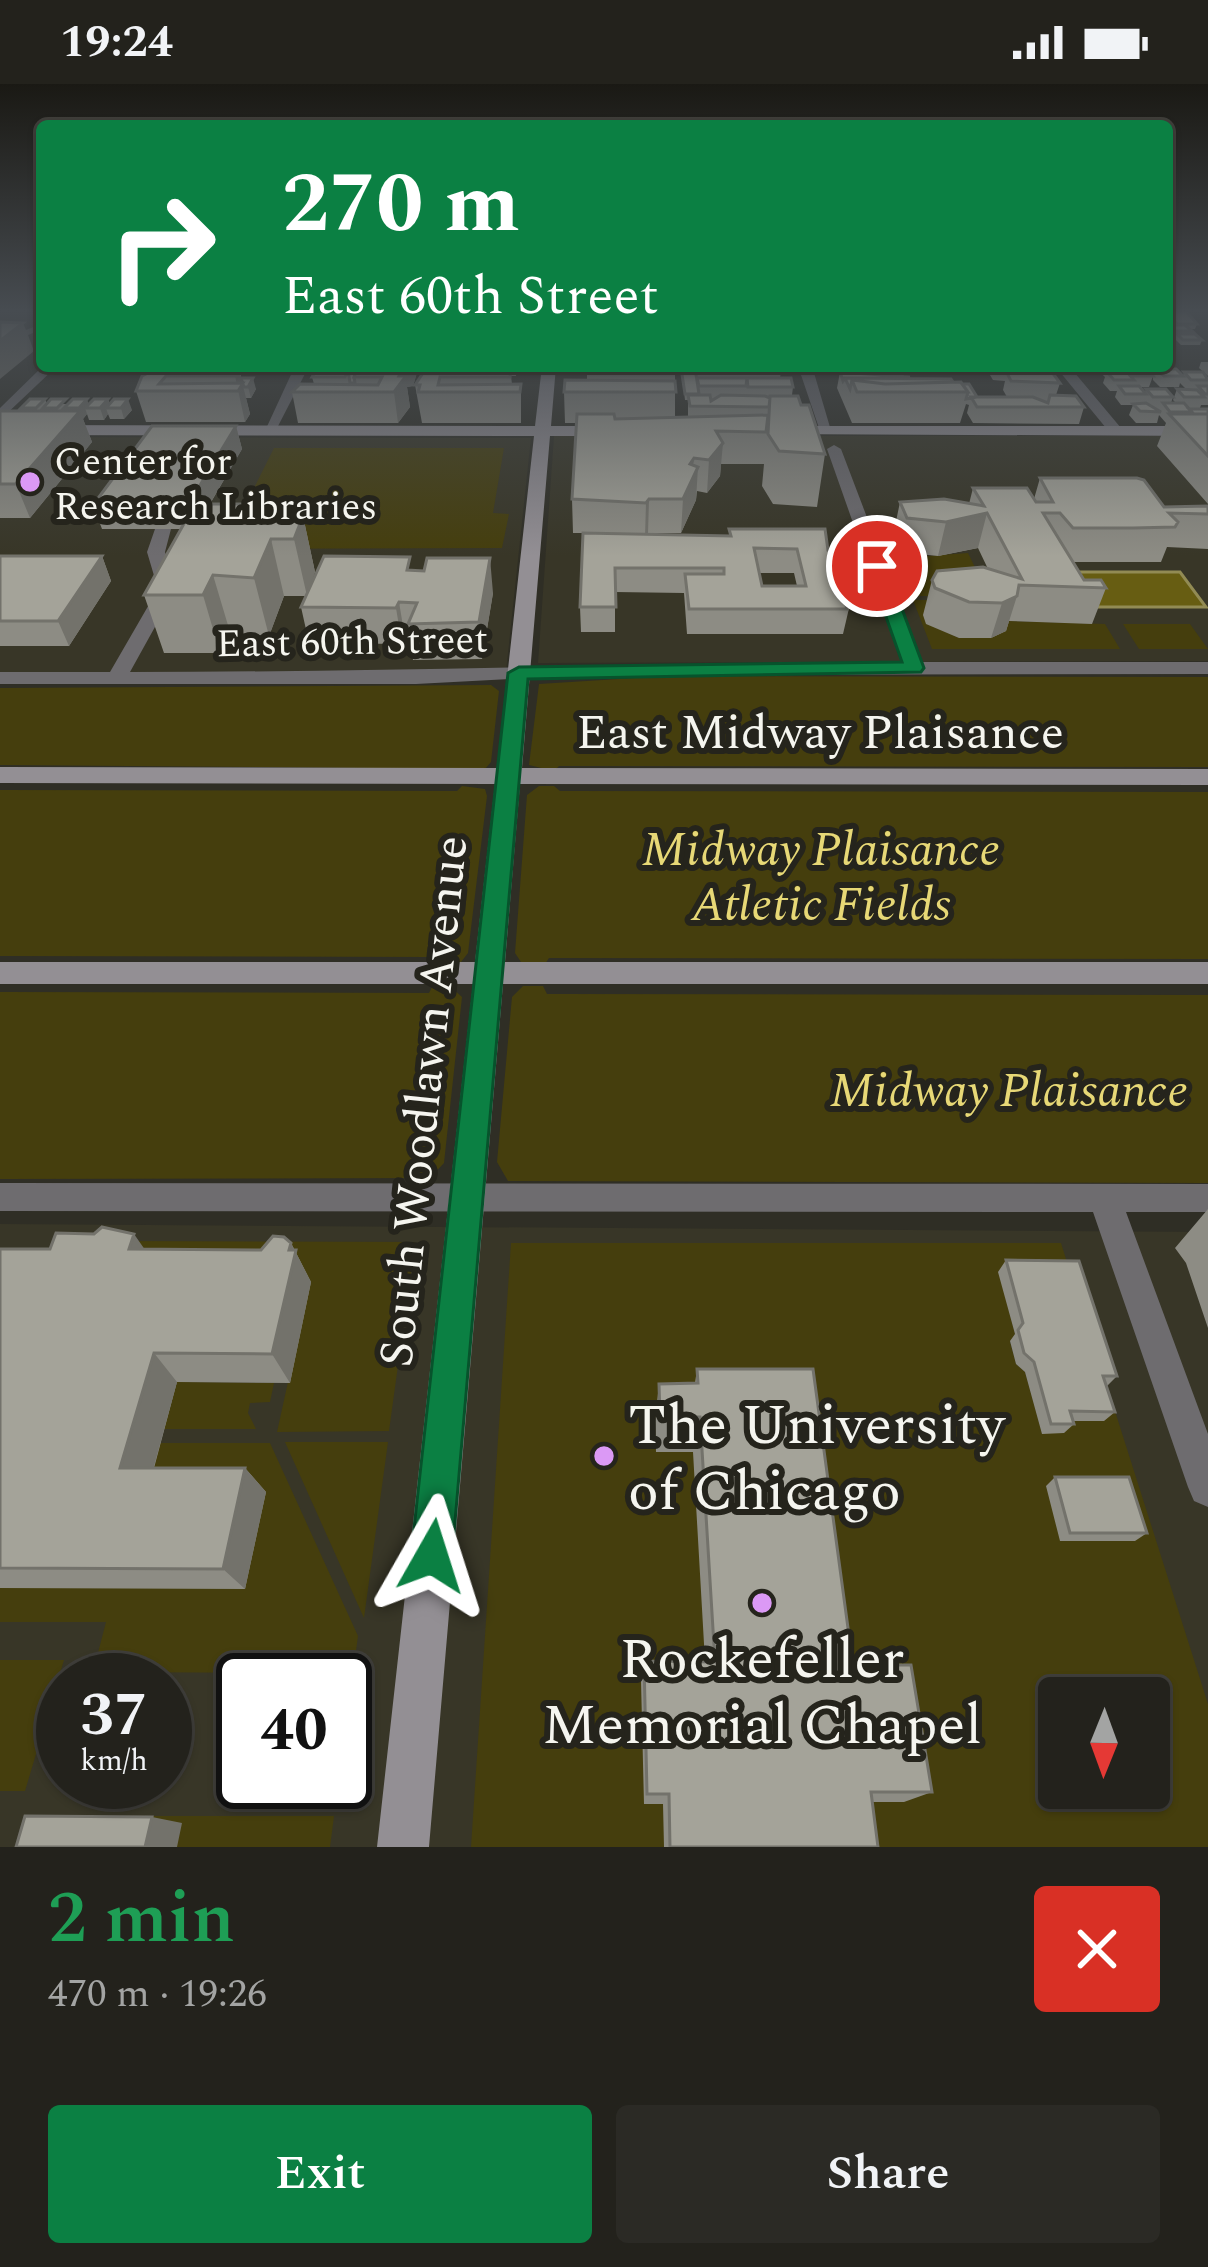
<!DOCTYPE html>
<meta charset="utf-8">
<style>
:root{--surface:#23221c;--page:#2b2a25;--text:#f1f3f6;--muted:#a3a4a3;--line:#403f3b;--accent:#0b8043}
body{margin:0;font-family:Spectral,serif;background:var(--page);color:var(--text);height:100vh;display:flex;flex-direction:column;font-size:45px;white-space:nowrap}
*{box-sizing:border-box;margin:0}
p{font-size:39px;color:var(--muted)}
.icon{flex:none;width:66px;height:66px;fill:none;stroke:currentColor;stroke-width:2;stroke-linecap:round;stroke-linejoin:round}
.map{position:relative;height:1763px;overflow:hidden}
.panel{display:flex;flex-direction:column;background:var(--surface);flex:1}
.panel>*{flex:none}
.banner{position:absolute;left:36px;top:36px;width:1137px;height:252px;border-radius:12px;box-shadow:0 3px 9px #0004,0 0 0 3px var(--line);background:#0b8043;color:#fff;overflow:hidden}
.needle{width:78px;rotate:181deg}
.fabs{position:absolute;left:1038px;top:1593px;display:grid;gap:24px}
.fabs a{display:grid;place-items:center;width:132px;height:132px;border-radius:12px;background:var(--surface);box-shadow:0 3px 9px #0004,0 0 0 3px var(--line);font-size:60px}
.speed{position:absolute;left:36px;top:1569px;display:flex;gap:24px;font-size:60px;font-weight:700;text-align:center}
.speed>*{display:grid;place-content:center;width:156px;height:156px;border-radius:50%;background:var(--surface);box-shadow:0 3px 9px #0004,0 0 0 3px var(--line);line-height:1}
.speed small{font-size:30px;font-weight:400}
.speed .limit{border:6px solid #111;border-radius:18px;background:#fff;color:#111}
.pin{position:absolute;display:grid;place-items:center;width:102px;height:102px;color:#fff;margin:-51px;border:6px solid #fff;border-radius:50%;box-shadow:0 3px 12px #0007}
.me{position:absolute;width:132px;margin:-66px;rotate:6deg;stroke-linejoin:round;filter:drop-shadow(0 0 9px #0008)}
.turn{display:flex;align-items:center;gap:42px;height:252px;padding:0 48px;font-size:54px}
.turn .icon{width:156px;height:156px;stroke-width:2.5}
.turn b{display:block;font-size:84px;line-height:102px}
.round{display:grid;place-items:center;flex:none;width:126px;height:126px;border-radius:12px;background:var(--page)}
.head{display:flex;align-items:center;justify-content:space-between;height:204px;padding:0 48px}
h1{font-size:72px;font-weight:600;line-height:90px;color:#1e9e55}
.cta{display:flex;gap:24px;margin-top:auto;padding:24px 48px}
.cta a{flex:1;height:138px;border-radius:12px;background:var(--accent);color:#fff;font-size:48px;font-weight:600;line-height:138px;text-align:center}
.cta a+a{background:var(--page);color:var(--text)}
.status{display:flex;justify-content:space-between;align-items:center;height:84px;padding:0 60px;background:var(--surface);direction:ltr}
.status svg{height:33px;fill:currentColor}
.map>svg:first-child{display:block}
.built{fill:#383627;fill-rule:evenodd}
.green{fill:#453e0d;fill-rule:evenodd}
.water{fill:#675d12;stroke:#928b54;stroke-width:3}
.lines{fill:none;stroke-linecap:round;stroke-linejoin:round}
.street{fill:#6e6c6f;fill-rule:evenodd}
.secondary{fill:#938f94;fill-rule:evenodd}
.wall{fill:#8d8c84;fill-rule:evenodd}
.shaded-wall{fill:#73726b}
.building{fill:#a4a399;stroke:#73726b;stroke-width:3;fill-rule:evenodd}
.route{fill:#0b8043;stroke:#07532c;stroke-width:3}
.poi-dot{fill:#db99f5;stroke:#25241c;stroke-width:4.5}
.labels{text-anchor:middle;stroke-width:12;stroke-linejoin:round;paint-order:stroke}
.far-poi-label{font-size:39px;fill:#f5f5ef;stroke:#25241c;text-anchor:start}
.far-street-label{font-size:39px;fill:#f5f5ef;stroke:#25241c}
.street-label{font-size:48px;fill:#f5f5ef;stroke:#25241c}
.park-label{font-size:48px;font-style:italic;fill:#e7d876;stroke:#25241c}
.near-poi-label{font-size:57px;fill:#f5f5ef;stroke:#25241c;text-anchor:start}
</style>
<div class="status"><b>19:24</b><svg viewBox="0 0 49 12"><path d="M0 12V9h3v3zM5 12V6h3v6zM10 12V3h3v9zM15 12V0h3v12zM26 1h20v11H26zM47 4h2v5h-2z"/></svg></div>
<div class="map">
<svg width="1208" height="1763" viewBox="0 0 1208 1763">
<rect width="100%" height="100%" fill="#2f2e25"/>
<path class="built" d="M554,352h654v225l-670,2z
M0,353l531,1 -25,234h-506z
M0,1140l1208,8v615h-1208zM63,1596h102v102h-102zM243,1596h102v102h-102zM1059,1614h90v90h-90z"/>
<path class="green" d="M274,364h230l-11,65 16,1 -7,34 -292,1 17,-35h46l-31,-2z
M892,463l36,9 40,-3 21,43h-77z
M913,516h78l-56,27 24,11 49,-17 97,3 15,25h-188z
M1123,540h67l18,25h-69z
M666,592l542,1v90l-649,-1 -5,5 -25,-6 10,-81z
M491,601l8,6 -8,71 -6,7 -485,-4v-77z
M462,702l23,3 2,7 -19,157 -7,9 -25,3 -4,-8 -432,-1v-166l457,1z
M539,702h15l6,5 648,1v167l-659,-1 -4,6 -24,-2 -6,-9 12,-158z
M523,902h20l4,8 661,1v188l-700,-2 -11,-19 15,-165z
M432,903l20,1 10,9 -18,166 -14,15 -430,1v-187l429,1z
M113,1157l302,1 -26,189 -112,1 33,-150 -158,-1z
M511,1159h550l9,29 -71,1 16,61 -5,8 6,22 9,8 17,61 52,-47h13l101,318v143h-737zM1059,1614h90v90h-90z
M177,1298l97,1 -4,19 -20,1 -2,10 8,16h-92z
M285,1358h103l-24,176z
M160,1359h110l88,193 -5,37 -260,-1 13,-50h-106v-34l147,-96z
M0,1576h64l-39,131h-25z
M53,1732h281l-4,31h-286z"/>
<path class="water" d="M1061,488h119l26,35h-124z"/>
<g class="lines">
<path class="street" d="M43,282h14l-57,54v-12z
M295,282h14l-33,64 -12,3z
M798,282h14l20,68 -12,-3z
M1055,282h14l52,62v6h-10z
M834,361l7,4 81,213h286v12l-623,1 -169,9h-416v-12h110l48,-83 -11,-37 8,-23 8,-5 8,5 -6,23 11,37 -46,83c258,0 515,-9 772,-10l-75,-213z
M0,1099l1208,1v28h-82l82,222v73l-14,-6 -6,-14 -95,-275 -1093,-1z"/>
<path class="secondary" d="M542,282h14l-5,60h63l8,5 -8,5h-64l-28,332 686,1v16l-688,-1 -15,178h703v22h-705l-74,863h-52l96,-863h-473v-22h475l20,-178 -495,-1v-16l497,1 37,-332 -534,-1v-10l535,1z
M776,342h432v10l-438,-2 -2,-3z"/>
</g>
<path class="wall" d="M1167,226l30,14 -2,5h-5l2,2 -1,3 11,6 -2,5h-19l-6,-6 1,-3h-7l-2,-2v-9h4l-4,-6z
M1201,278h7v14l-9,-8z
M218,282h49l-5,9h-21v3l15,11 -5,9h-5l4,16 -5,8h-99l-10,-31 6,-15 77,-6z
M419,282l-6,20 -6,1 3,20 -12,16h-100l-6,-31 22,-8 -2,-7 18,-7z
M464,282h53l-1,10h-5l1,8h9v39h-99l-7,-38 49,-15z
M587,282h88v51h13v-17h-3l-4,-32 100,4 -1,6 13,9 -1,8 9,10 24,49 -8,53 -44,-3 -11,-18 2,-22h-43l-1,12 -13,17 -10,-2 -1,9 -15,33h-33l-1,1 82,2v-7l99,21 26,37 -11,47h-156l-3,-41 -69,-1v40h-34l-1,-25 6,-74h-13l-1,-34 4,-76h-11l-1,-31 23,-12zM759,489h35l3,13h-35z
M843,282h55l4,11 51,5 24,15h30l-4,-7 2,-9 -12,-1 -6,-10 1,-4h53l-21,2 -2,5 42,10 -4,12 28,12 -5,17 -106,-1 -6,-10 2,-8 -3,-1 -6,19h-108l-15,-35 3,-16 3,1z
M941,282h15v7l-14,-5z
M1093,282h70l-1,3 21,7 1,-4 24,5v28h-7l-1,3 8,1v95l-51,-58 9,-23 -7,-8 -2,8h-21l-7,-8 4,-10h-12l-6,-8 2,-6h-7l-7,-8 2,-6zM1153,292v4l7,7h19l1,-4 6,6h-9l-4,11 3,3h-5l2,-6 -27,-8 -1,3 -5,-5h9z
M45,315l2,5h42l19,-5 2,5 22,6 -8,9h-14l-2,-5 -4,6h-15l-2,-6 -4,5 9,23 -62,76h-30v-107h22l-1,-3z
M236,342l6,23 -32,55h40l3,13 50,-1 12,56 -6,16 103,-18 81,23 -11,66 -69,1 -3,-21 -5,-1 -3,6 -93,-1 -8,-36 5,-11h-22l-15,40 -39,-4 -10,21h-56l-20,-58 37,-66h-79l-9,-24z
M1040,394l124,29 44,-1v43l-41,-2 -6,15h-88l11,18 22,8 -14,36 -83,-3 -3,10 -15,7h-32l-33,-14 -3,-9 9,-35 56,-11 -10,-21 -40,8 -39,-4 -6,-16 7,-34 69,2 4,-16 61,11z
M0,472h102l9,25 -42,65h-69z
M1208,1125v119l-22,-65 -11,-15z
M291,1159l20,39 -21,101 -113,-1 -23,86h91l21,24 -21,97 -245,-1v-339l261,1z
M1006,1176l111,116 -10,10 8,26 -11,9h-31l1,3 -10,9 -22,1 -17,-62 -9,-8 -6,-23 5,-7 -17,-62z
M697,1285l156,296 79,127 -28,10h-32l6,45h-214l-1,-43h-19l-3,-123 3,-20h61l-12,-209h-37l-1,-31 4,-37 36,-1z
M1055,1393l92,56 -12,8h-75l-14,-55z"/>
<path class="shaded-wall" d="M23,239l3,7 10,-4 2,5 -10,4 6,16 -34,28v-38z
M412,282h7l-6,20 -6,1 3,20 -12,16 -4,-31 -12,-15z
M239,286l11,44 -5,8 -10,-46z
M253,294l3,11 -5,9 -3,-11z
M87,315l3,9h-5l2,6 -4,5 9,23 -62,76 -14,-34 64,-72 -1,-4z
M108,315l3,9h-5l2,6 -4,6 -4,-12z
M128,315l4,11 -8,9 -3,-11z
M236,342l6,23 -47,80 -7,-24z
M723,359l-3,33 -13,17 2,-33z
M694,374l-2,22 6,-13 -2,33 -15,33 2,-34 7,-35z
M649,415l-1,34 -3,4 1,-34z
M250,420l13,52 8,-17 13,57 -15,40 -15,-58 -10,-61z
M987,429l-9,35 -40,8 8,-34z
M303,432l12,56 -8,24 -13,-57z
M102,472l9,25 -42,65 -11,-25z
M490,474l3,35 -11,66 -3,-37z
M213,491l17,57 -10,21 -17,-58z
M1017,512l-11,35 -15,7 11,-35z
M399,518l6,36 -3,6 -6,-36z
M134,1150l23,33 -28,-18z
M291,1159l20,39 -21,101 -18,-29z
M154,1269l23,29 -30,110 -27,-24z
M245,1384l21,24 -21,97 -22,-20z
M152,1733l30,6 -5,24h-32z"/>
<path class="building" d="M1167,226h18l12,14h-20z
M0,238l23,1 -23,18z
M1167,241h18l7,6h-21z
M1177,250h18l7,6h-19z
M331,282h81l-1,4 -10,1 -44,-1 -3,7 1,6h-5l-2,-13h-19z
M587,282h88v3l-88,1z
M695,282h84l2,6h-85z
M846,282h52l4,9 -53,-2z
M681,284h14l4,26h-14z
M1127,285h20l6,7h-19z
M1156,285h20l7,7h-19z
M154,286h85l-4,6h-69l-7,8 84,-1 -5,8h-102l6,-15z
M316,286h32l-3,7h-33z
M357,286h45l-3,6h7l-12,16h-102l8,-8 78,1 4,-8h-28z
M425,286h86l-1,7h-70l-2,8 83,-1 -1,8h-102l2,-7h-5z
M840,288l70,5 -65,1 -2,3z
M1052,288l8,11 -49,-2 -4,-8z
M1107,288h20l7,8h-20z
M1184,288h19l5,8h-17z
M241,294h12l-5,9h-4z
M697,294h86h-36l-1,8h-47z
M747,294h44l2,9h-45z
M845,294l106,1 2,3 -68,2 -33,-4 -2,9z
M565,296l110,1 1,11h-112z
M852,296l33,4 76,-2 7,10h-111z
M962,300h7l8,13 -11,2 2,-7z
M1119,302h20l7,8h-21z
M1198,302h10v8h-3z
M1146,305h20l7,8h-20z
M1177,305l20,1 7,7h-20z
M688,311h22l1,6 10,-6 44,1 5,2 -1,9 -79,-1z
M1050,311l26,1 8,11h-107l-6,-10h62l15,6z
M770,312h28l3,9h8l16,49 -46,-3 -11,-17z
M30,315h15l-9,9h-15z
M51,315h15l-9,9h-14z
M73,315h14l-8,9h-15z
M94,315h14l-8,9h-15z
M114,315h14l-7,9h-15z
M1146,319l15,9 -21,-1 -7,-7z
M1163,319h21l8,9h-22z
M1189,325h19v5h-17l1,-2z
M0,327h80l-64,73h-16z
M577,330h37l1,5 153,-4 -2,17 -50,-1 7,12 -14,17 -15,-2 -4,6 8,3 -15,32h-34l-3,4 -74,-4z
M1169,330h39v42z
M152,342h84l-48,79h-95z
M1040,394h97l7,2 20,27 44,-1v8l-39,-1 9,9 -3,5 -42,1h-60l-13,-15h-17l41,67h17l5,8 -87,-3 -2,11 -15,7 -33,-1 -34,-14 -3,-8 5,-9 46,-4 39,12 -35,-66 -41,9 -39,-4 -7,-16 44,-3 40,7 -11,-18h54l9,14h17z
M195,420h55l-6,13 59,-1 -9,23h-23l-17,39 -41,-3 -10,20h-59z
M729,445h96l3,21 15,1 11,36h-13l6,22h-158l-4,-35h39v-6h-109l1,39h-36l3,-74 148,3zM754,464l43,1 9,37h-44z
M0,472h102l-44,65h-58z
M324,472l86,1 -3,13 17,1 3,-13h63l-11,64 -71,2 9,-21 -18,-1 -3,6 -95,-1z
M102,1143l32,7 -5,15 132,1 12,-14 11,1 7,6 -2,7h7l-24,104 -118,-1 -34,115h125l-22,101 -223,-1v-319h50l6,-16 38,1z
M1006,1176l73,1 38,115h-14l12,36 -45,-1 4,13h-23l-17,-62 -10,-9 -6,-23 5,-7z
M697,1285h116l40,296h58l21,127h-61l7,55h-208l-1,-53h-22l-3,-133 71,1 -15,-245h-40l-1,-33 39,-1z
M1055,1393h74l18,56h-77z
M25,1732l127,1 -7,30h-129z"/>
<linearGradient id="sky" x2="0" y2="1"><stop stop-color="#1a1914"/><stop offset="0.48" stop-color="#474c51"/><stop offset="1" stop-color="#474c51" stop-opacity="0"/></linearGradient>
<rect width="1208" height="472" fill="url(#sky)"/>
<path class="route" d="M871,479l15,3 38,102 -3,4 -393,7 -76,877 -6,14 -14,6 -15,-6 -6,-14 97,-883 11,-6 383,-5 -34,-96z"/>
<g class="poi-dot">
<circle cx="30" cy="398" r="12"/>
<circle cx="604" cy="1372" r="12"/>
<circle cx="762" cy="1519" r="12"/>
</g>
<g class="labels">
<g class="far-poi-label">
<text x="54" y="390">Center for<tspan x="54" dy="45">Research Libraries</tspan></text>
</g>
<g class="far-street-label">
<text transform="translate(352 556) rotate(-1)" y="14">East 60th Street</text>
</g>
<g class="street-label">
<text x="820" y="664">East Midway Plaisance</text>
<text transform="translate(422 1017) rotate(-84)" y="17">South Woodlawn Avenue</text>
</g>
<g class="park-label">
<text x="821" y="781">Midway Plaisance<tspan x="821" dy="55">Atletic Fields</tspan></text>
<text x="1009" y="1022">Midway Plaisance</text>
</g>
<g class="near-poi-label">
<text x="628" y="1359">The University<tspan x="628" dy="66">of Chicago</tspan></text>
<text x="762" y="1593" text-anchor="middle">Rockefeller<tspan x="762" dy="66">Memorial Chapel</tspan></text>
</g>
</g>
</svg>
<div class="fabs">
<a><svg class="needle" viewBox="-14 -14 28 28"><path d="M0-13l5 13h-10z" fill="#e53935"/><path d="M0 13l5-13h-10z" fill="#a3a4a3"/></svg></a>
</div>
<div class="speed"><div>37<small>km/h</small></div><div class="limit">40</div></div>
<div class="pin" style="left:877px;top:482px;background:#d93025"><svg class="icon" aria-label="arrive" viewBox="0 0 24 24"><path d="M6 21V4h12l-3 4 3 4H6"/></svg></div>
<svg class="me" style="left:432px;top:1472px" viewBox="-20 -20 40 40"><path d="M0-17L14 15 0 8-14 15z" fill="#0b8043" stroke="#fff" stroke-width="4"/></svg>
<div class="banner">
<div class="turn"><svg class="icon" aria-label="right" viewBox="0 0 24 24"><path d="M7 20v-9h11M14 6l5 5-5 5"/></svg><div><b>270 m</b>East 60th Street</div></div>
</div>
</div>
<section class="panel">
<div class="head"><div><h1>2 min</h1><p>470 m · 19:26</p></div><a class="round" style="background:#d93025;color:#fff"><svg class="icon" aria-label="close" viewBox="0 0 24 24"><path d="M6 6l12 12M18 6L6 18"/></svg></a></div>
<div class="cta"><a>Exit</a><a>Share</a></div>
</section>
